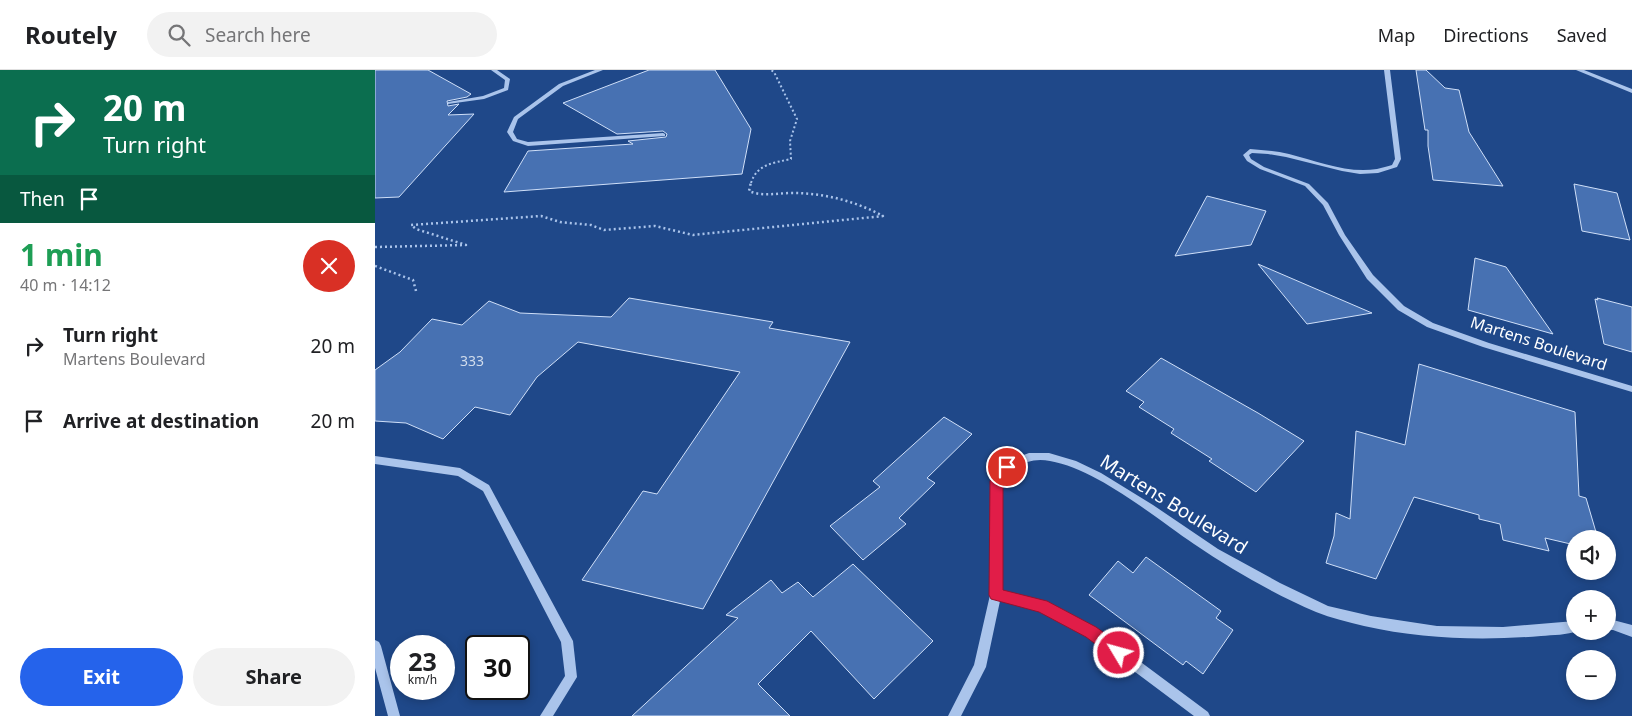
<!DOCTYPE html>
<meta charset="utf-8">
<style>
:root{--surface:#fff;--page:#f2f2f2;--text:#202124;--muted:#757577;--line:#e0e0e0;--accent:#2563eb}
body{margin:0;font-family:"Noto Sans",sans-serif;background:var(--page);color:var(--text);height:100vh;display:flex;flex-direction:column;font-size:19px;white-space:nowrap}
*{box-sizing:border-box;margin:0}
p{font-size:16px;color:var(--muted)}
.icon{flex:none;width:28px;height:28px;fill:none;stroke:currentColor;stroke-width:2;stroke-linecap:round;stroke-linejoin:round}
.map{position:relative;flex:1;overflow:hidden}
.panel{display:flex;flex-direction:column;background:var(--surface);width:375px}
.panel>*{flex:none}
.guide{background:#0b6e4f;color:#fff;overflow:hidden}
.tools{position:absolute;left:1191px;top:460px;display:grid;gap:10px}
.tools a{display:grid;place-items:center;width:50px;height:50px;border-radius:50%;background:var(--surface);box-shadow:0 2px 8px #0003;font-size:25px}
.speed{position:absolute;left:15px;top:565px;display:flex;gap:10px;font-size:25px;font-weight:700;text-align:center}
.speed>*{display:grid;place-content:center;width:65px;height:65px;border-radius:50%;background:var(--surface);box-shadow:0 2px 8px #0003;line-height:1}
.speed small{font-size:12px;font-weight:400}
.speed .limit{border:2px solid #111;border-radius:8px;background:#fff;color:#111}
.pin{position:absolute;display:grid;place-items:center;width:42px;height:42px;color:#fff;margin:-21px;border:2px solid #fff;border-radius:50%;box-shadow:0 1px 5px #0007}
.me{position:absolute;width:55px;margin:-28px;rotate:307deg;stroke-linejoin:round;filter:drop-shadow(0 0 4px #0008)}
.turn{display:flex;align-items:center;gap:18px;height:105px;padding:0 20px;font-size:22px}
.turn .icon{width:65px;height:65px;stroke-width:2.5}
.turn b{display:block;font-size:35px;line-height:42px}
.then{display:flex;align-items:center;height:48px;padding:0 20px;background:#0003;gap:10px;font-size:19px}
.round{display:grid;place-items:center;flex:none;width:52px;height:52px;border-radius:26px;background:var(--page)}
.head{display:flex;align-items:center;justify-content:space-between;height:85px;padding:0 20px}
h1{font-size:30px;font-weight:700;line-height:38px;color:#1e9e55}
.primary-button{display:flex;gap:10px;margin-top:auto;padding:10px 20px}
.primary-button a{flex:1;height:58px;border-radius:30px;background:var(--accent);color:#fff;font-size:20px;font-weight:700;line-height:58px;text-align:center}
.primary-button a+a{background:var(--page);color:var(--text)}
ul{padding:0;list-style:none}
li{display:flex;align-items:center;gap:15px;height:75px;padding:0 20px}
li div{flex:1}
li b{display:block;font-size:19px}
li em{font-style:normal}
header{display:flex;align-items:center;gap:30px;box-sizing:border-box;height:70px;padding:0 25px;background:var(--surface);border-bottom:1px solid var(--line)}
header strong{font-size:24px}
nav{display:flex;gap:28px;margin-inline-start:auto;font-size:18px}
.search{width:350px;height:45px;background:var(--page);display:flex;align-items:center;gap:12px;box-sizing:border-box;padding:0 18px;border-radius:28px;color:var(--muted);font-size:19px}
main{display:flex;flex:1;min-height:0}
.map>svg:first-child{display:block}
.building{fill:#4771b2;stroke:#cfdff8}
.lines{fill:none;stroke-linecap:round;stroke-linejoin:round}
.path-far1{stroke:#aac4eb;stroke-width:2;stroke-dasharray:2 2.5;stroke-linecap:butt}
.path{stroke:#aac4eb;stroke-width:2.5;stroke-dasharray:2 3;stroke-linecap:butt}
.minor{fill:#aac4eb;fill-rule:evenodd}
.route{fill:#e11d48;stroke:#92132f}
.labels{text-anchor:middle;stroke-width:4;stroke-linejoin:round;paint-order:stroke}
.number-label{font-size:14px;fill:#d1dcec}
.street-label{font-size:16px;fill:#fff;stroke:#1f4889}
.near-street-label{font-size:19px;fill:#fff;stroke:#1f4889}
</style>
<header>
<strong>Routely</strong>
<div class="search"><svg class="icon" aria-label="search" viewBox="0 0 24 24"><circle cx="10" cy="10" r="6"/><path d="M15 15l6 6"/></svg>Search here</div>
<nav><a>Map</a><a>Directions</a><a>Saved</a></nav>
</header>
<main>
<section class="panel">
<div class="guide">
<div class="turn"><svg class="icon" aria-label="right" viewBox="0 0 24 24"><path d="M7 20v-9h11M14 6l5 5-5 5"/></svg><div><b>20 m</b>Turn right</div></div>
<div class="then">Then<svg class="icon" aria-label="arrive" viewBox="0 0 24 24"><path d="M6 21V4h12l-3 4 3 4H6"/></svg></div>
</div>
<div class="head"><div><h1>1 min</h1><p>40 m · 14:12</p></div><a class="round" style="background:#d93025;color:#fff"><svg class="icon" aria-label="close" viewBox="0 0 24 24"><path d="M6 6l12 12M18 6L6 18"/></svg></a></div>
<ul>
<li><svg class="icon" aria-label="right" viewBox="0 0 24 24"><path d="M7 20v-9h11M14 6l5 5-5 5"/></svg><div><b>Turn right</b><p>Martens Boulevard</p></div><em>20 m</em></li>
<li><svg class="icon" aria-label="arrive" viewBox="0 0 24 24"><path d="M6 21V4h12l-3 4 3 4H6"/></svg><div><b>Arrive at destination</b></div><em>20 m</em></li>
</ul>
<div class="primary-button"><a>Exit</a><a>Share</a></div>
</section>
<div class="map">
<svg width="1257" height="646" viewBox="0 0 1257 646">
<rect width="100%" height="100%" fill="#1f4889"/>
<path class="building" d="M0,0h53l43,24 -4,3 -20,4 1,5 11,-2 -11,11 26,-1 -75,83 -24,1z
M274,0h66l36,59 -9,45 -238,18 24,-41 105,-7 -5,-3 38,-4 1,-3 -4,-3 -46,3 -54,-31z
M1041,0h10l19,18 14,2 10,42 34,54 -70,-6 -5,-34v-16h-3z
M1199,114l43,9 13,47 -48,-9z
M832,126l59,15 -15,34 -76,11z
M1100,188l31,9 47,67 -85,-24z
M883,194l114,49 -65,11z
M254,228l144,24 -4,6 81,14 -147,267 -121,-29 61,-89 14,3 83,-122 -162,-30 -41,35 -27,38 -35,-8 -32,32 -37,-16 -31,-2v-51l25,-18 32,-33 30,6 27,-24 31,12 91,4z
M1222,228l35,9v45l-28,-8 -9,-45 3,1z
M786,288l97,55 46,28 -48,51 -47,-31 3,-2 -41,-26 3,-4 -35,-22 5,-5 -18,-11z
M1044,294l156,48 4,84 7,2 12,41h-23v6l-30,-7 4,13 -46,-11 -3,-16 -21,-5v-4l-65,-18 -38,82 -50,-16 8,-27 2,-23 14,6 6,-88 49,14z
M569,347l28,17 -45,44 8,5 -36,35 7,6 -43,36 -33,-34 50,-39 -7,-6z
M771,487l75,54 -5,7 17,12 -30,44 -17,-13 -3,4 -94,-70 29,-34 15,12z
M478,494l80,77 -59,58 -63,-68 -53,53 32,32h-158l106,-98 -12,-3 45,-35 11,13 16,-11 15,15z"/>
<g class="lines">
<path class="path-far1" d="M376,113c6,-19 22,-20 40,-24l-1,-18 7,-22 -23,-47 -3,-2"/>
<path class="path" d="M0,177l91,-2 -50,-16 -5,-4 130,-9 19,6 31,3 13,5 51,-4 38,9 190,-19c-28,-15 -59,-23 -91,-23 -15,0 -29,4 -43,-2l2,-9
M0,196l38,14 3,11"/>
<path class="minor" d="M116,0h6l13,9 -2,11 -24,9 -36,5v-2l35,-6 21,-8 1,-8z
M220,0h8l-40,16 -45,33 -5,13 4,7 11,3 135,-9 2,1v2l-137,10 -15,-5 -6,-9 7,-15 45,-33z
M1009,0h6l11,89 -4,8 -19,6 -18,1 -18,-3 -56,-14 -18,-3 -16,-1 -3,2 2,4 13,8 45,17 19,19 17,32 28,40 31,31 29,17 56,20 143,43v6l-149,-45 -56,-20 -29,-17 -31,-31 -28,-44 -16,-30 -18,-19 -45,-17 -13,-8 -4,-6 7,-6c13,1 26,2 39,5 28,7 59,20 88,15 5,-1 11,-3 15,-4l3,-6z
M1201,0h8l48,19v4z
M654,383h20l27,8 25,12 52,32 65,44 62,34 48,23 43,10 66,10 66,1 72,-6v10h3c-11,4 -25,4 -37,5 -60,5 -119,3 -177,-10 -16,-4 -33,-8 -48,-14 -42,-18 -84,-42 -122,-68 -40,-27 -97,-75 -144,-83 -21,-4 -36,5 -49,21v109l45,11 49,26 113,84 2,4h-16l-107,-80 -47,-25 -40,-10 -14,66 -25,49h-13l26,-51 16,-70 1,-114c9,-14 22,-23 38,-28z
M0,386l85,12 29,17 84,156 4,36 -24,39h-13l25,-40 -4,-34 -78,-151 -25,-15 -83,-12z
M1232,550h6l19,5v12l-19,-7h-6z
M0,570l4,2 2,4 19,70h-12l-13,-48z"/>
</g>
<path class="route" d="M632,392l5,1 1,4 -10,15v108l44,11 49,26 29,21 2,5 -2,5 -6,2 -5,-2 -28,-21 -47,-25 -48,-13 -2,-4 1,-114 13,-18z"/>
<g class="labels">
<g class="number-label">
<text x="97" y="296">333</text>
</g>
<g class="street-label">
<text transform="translate(1164 273) rotate(18)" y="6">Martens Boulevard</text>
</g>
<g class="near-street-label">
<text transform="translate(799 434) rotate(32)" y="7">Martens Boulevard</text>
</g>
</g>
</svg>
<div class="tools">
<a><svg class="icon" aria-label="sound" viewBox="0 0 24 24"><path d="M4 9h4l5-4v14l-5-4H4zM17 9q2 3 0 6"/></svg></a>
<a>+</a>
<a>−</a>
</div>
<div class="speed"><div>23<small>km/h</small></div><div class="limit">30</div></div>
<div class="pin" style="left:632px;top:397px;background:#d93025"><svg class="icon" aria-label="arrive" viewBox="0 0 24 24"><path d="M6 21V4h12l-3 4 3 4H6"/></svg></div>
<svg class="me" style="left:744px;top:583px" viewBox="-20 -20 40 40"><circle r="17" fill="#e11d48" stroke="#fff" stroke-width="3"/><path d="M0-11L8 9 0 5-8 9z" fill="#fff"/></svg>
</div>
</main>
